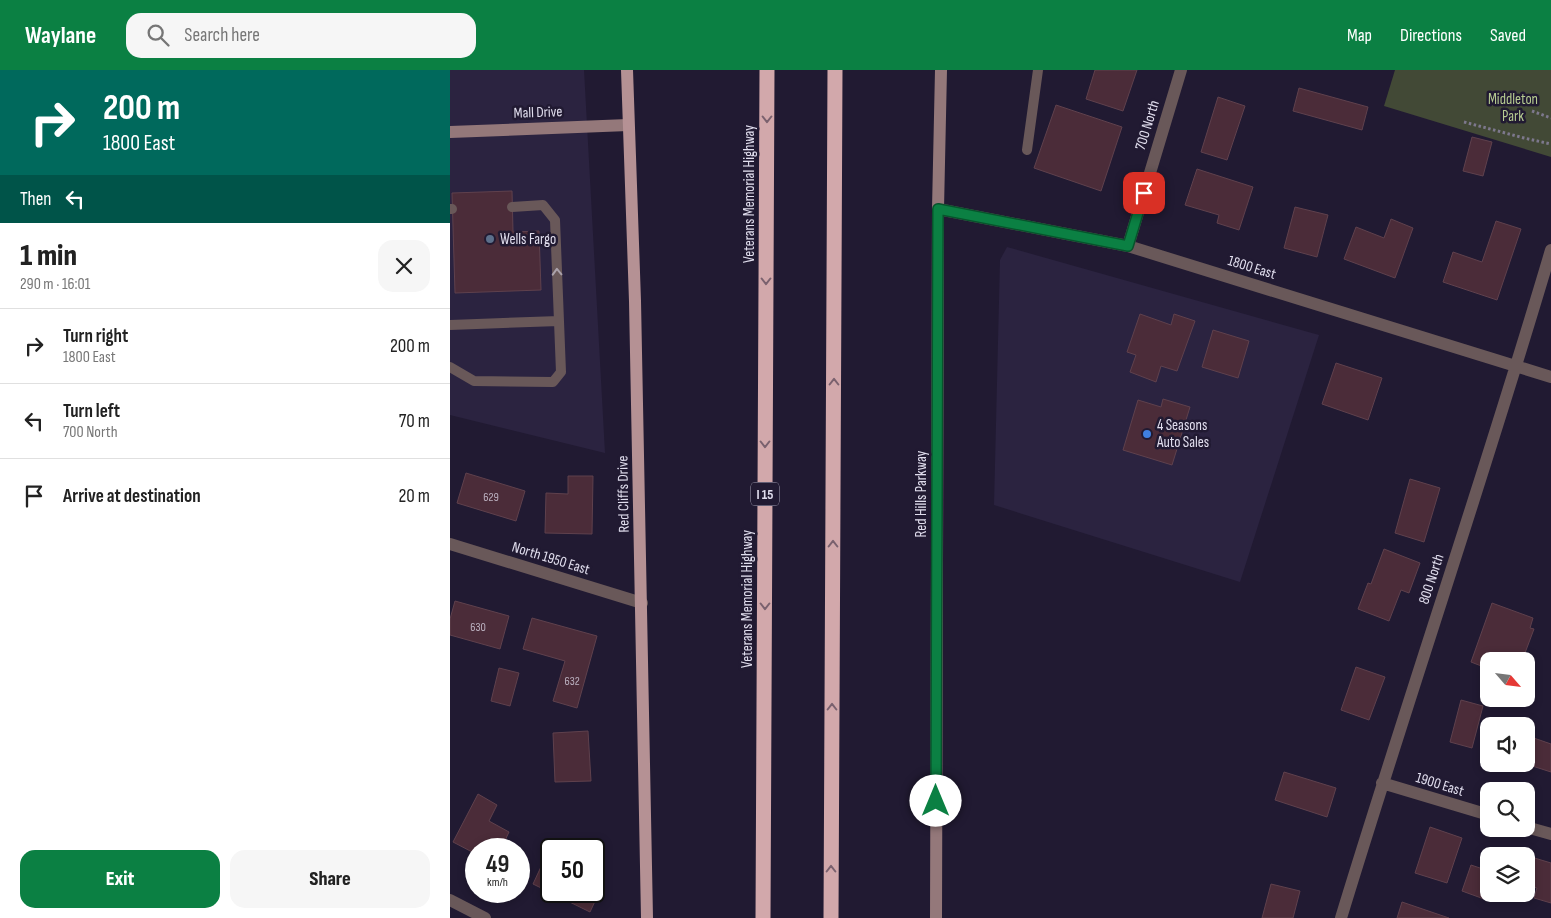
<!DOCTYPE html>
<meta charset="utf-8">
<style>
:root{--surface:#fff;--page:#f6f6f6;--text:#222;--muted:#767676;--line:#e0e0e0;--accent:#0b8043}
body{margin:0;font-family:"Sofia Sans Condensed",sans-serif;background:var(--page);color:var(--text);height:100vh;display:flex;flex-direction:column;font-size:19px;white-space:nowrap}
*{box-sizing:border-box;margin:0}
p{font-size:16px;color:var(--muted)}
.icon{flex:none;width:28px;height:28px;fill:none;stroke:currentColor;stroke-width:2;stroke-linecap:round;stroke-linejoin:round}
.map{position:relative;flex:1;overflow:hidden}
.panel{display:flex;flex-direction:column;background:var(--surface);width:450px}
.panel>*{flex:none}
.banner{background:#00695c;color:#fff;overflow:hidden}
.needle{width:32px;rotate:118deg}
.buttons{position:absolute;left:1030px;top:582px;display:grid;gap:10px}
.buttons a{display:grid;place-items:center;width:55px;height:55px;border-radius:10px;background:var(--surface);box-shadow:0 2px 8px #0003;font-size:25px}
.speed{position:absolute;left:15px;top:768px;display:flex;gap:10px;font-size:25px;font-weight:700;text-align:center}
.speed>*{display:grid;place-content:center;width:65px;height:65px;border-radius:50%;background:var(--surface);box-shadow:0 2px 8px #0003;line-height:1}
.speed small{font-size:12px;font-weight:400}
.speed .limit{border:2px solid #111;border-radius:8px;background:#fff;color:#111}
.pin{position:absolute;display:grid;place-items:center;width:42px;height:42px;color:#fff;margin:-21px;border-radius:10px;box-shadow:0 2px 8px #0006}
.me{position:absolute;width:55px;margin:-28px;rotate:0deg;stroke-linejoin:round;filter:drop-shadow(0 0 4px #0008)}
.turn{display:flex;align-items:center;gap:18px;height:105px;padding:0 20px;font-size:22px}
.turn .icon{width:65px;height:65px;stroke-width:2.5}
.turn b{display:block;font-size:35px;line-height:42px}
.then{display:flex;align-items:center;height:48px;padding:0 20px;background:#0003;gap:10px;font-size:19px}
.round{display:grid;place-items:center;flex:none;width:52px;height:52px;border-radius:15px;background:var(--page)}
.head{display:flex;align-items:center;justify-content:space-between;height:85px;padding:0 20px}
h1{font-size:30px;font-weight:800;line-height:38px}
.action{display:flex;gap:10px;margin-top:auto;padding:10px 20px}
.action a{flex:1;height:58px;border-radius:15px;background:var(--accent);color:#fff;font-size:20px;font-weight:800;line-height:58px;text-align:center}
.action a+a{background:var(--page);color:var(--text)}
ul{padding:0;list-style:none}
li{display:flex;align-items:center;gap:15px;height:75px;padding:0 20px;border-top:1px solid var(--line)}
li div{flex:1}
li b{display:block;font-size:19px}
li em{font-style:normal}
header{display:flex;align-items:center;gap:30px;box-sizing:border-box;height:70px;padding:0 25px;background:var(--accent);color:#fff}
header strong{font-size:24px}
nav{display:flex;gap:28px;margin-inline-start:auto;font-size:18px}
.search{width:350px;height:45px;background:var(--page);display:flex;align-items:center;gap:12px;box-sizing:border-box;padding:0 18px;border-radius:15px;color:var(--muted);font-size:19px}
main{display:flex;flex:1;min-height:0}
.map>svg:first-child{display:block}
.built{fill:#2b2340}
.green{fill:#424936}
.building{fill:#4b2c39;stroke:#5f414d}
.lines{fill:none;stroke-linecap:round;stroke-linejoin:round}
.path{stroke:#7d788d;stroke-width:3;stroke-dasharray:2.5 2.5;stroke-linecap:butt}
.service{stroke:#695859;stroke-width:10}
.minor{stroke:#695859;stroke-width:12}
.secondary{stroke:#94787a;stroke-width:12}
.primary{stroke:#b59194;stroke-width:12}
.motorway{stroke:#d2a8ab;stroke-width:15}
.oneway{stroke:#7a616e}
.oneway2{stroke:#aba2ab}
.route-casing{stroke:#07532c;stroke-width:12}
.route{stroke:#0b8043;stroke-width:9}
.service-dot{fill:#5c6f8a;stroke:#211a32;stroke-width:2}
.shop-dot{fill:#3f7fe0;stroke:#211a32;stroke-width:2}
.labels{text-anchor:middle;stroke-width:5;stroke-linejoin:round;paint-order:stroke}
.number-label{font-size:12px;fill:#bcb2c1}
.shield{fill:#211a32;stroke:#a7a3b6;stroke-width:1}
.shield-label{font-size:14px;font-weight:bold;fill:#e1deee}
.park-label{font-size:15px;fill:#b6cb91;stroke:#211a32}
.street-label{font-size:15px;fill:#e1deee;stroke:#211a32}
.poi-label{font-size:15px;fill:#e1deee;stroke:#211a32;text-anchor:start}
</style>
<header>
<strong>Waylane</strong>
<div class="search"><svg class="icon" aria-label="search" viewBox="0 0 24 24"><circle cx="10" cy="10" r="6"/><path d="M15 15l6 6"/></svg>Search here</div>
<nav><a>Map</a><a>Directions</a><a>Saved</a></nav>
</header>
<main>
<section class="panel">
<div class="banner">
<div class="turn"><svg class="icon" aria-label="right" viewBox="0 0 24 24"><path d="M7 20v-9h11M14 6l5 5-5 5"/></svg><div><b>200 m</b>1800 East</div></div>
<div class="then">Then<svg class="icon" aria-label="left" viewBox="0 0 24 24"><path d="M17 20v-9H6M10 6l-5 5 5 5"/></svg></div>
</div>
<div class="head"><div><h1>1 min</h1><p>290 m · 16:01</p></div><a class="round"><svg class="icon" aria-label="close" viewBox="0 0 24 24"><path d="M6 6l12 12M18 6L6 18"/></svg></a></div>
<ul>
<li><svg class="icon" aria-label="right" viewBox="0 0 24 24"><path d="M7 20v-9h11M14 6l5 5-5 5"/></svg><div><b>Turn right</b><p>1800 East</p></div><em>200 m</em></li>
<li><svg class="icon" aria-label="left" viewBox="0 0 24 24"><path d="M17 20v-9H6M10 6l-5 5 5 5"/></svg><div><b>Turn left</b><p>700 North</p></div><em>70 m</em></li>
<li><svg class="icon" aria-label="arrive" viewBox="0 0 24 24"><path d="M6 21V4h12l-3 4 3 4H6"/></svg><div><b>Arrive at destination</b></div><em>20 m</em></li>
</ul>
<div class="action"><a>Exit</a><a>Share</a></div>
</section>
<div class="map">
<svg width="1101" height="848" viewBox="0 0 1101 848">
<rect width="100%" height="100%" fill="#211a32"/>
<path class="built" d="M0,0h134l21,383 -155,-38z
M557,177l312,88 -79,247 -246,-77 6,-245z"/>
<path class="green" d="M945,0h156v87l-167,-51z"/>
<path class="building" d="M645,0h42l-14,41 -37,-12z
M849,18l69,19 -6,23 -69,-19z
M768,27l27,9 -18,54 -26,-8z
M606,35l66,22 -21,64 -67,-23z
M1022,67l20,5 -9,34 -20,-5z
M747,99l56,18 -14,43 -22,-7 2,-8 -34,-10z
M62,121l1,41 26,-1 2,59 -86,3 -3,-100z
M845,137l33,8 -11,42 -33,-9z
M941,149l22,9 -18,50 -51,-19 12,-32 28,11z
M1046,151l25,8 -24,71 -54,-18 10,-30 29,10z
M690,244l31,11 3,-11 21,7 -18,50 -16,-5 -5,16 -26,-10 6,-17 -9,-3z
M763,260l36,11 -11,37 -36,-11z
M886,293l46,15 -14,42 -46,-16z
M713,329l27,8 -18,58 -49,-15 15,-50 23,7z
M16,403l59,18 -9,30 -59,-18z
M118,406h25l-1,58 -47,-1 1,-40 22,1z
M960,409l30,9 -16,54 -29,-9z
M934,479l36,14 -11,30 -8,-3 -12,31 -31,-12 10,-26 3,1z
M5,531l54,15 -9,33 -50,-14v-16z
M1042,533l41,15 -3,10 4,1 -12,32h-33v8l-18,-7z
M82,548l65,18 -20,72 -24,-7 12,-40 -42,-12z
M906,597l29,10 -16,43 -28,-10z
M49,598l20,5 -9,33 -19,-5z
M1011,630l22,6 -11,42 -22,-6z
M138,661l3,50 -36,1 -2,-49z
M1078,666l23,8v28l-25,-8z
M834,702l52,16 -9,29 -52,-17z
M28,724l19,11 -8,16 20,11 -8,17h-25v5l-23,-12z
M980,757l32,11 -15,45 -32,-10z
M1068,783l33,10v40l-17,-5 3,-10 -11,-3v-29h-9z
M96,786l5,2v33h43v-12l9,5 -13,28 -57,-28z
M1021,795l18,6v13l-5,15 -22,-8z
M821,814l29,7 -7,27h-31z
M952,832l47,16h-52z"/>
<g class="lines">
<path class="path" d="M1082,41l19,7
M1014,52l60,16 27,6"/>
<path class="service" d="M577,80l11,-80
M0,139h2
M0,255l109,-4
M0,297l24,14 79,1 8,-10 -6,-152 -12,-15 -31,2"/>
<path class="minor" d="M488,139l190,37 423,131
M678,176l53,-176
M0,474l192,59
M932,713l107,32
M1076,757l25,7
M0,830l35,18
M891,848c68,-223 144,-444 210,-668"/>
<path class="secondary" d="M0,62l178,-7
M486,848l2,-709 3,-139"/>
<path class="primary" d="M177,0l8,231 12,617"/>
<path class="motorway" d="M313,848l4,-848
M381,848l4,-848"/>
</g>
<defs><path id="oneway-chevron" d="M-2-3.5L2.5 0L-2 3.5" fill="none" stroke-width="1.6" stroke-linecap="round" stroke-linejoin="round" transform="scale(1.25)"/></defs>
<g class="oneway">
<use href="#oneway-chevron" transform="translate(317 49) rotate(90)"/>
<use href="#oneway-chevron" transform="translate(316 211) rotate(90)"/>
<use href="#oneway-chevron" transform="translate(384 312) rotate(-90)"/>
<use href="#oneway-chevron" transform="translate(315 374) rotate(90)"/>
<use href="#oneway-chevron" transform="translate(383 474) rotate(-90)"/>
<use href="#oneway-chevron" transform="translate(315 536) rotate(90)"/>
<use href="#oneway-chevron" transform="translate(382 637) rotate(-90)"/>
<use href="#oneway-chevron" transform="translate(381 799) rotate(-90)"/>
</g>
<use class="oneway2" href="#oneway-chevron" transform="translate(107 202) rotate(-92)"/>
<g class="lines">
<defs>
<path id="route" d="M486,731l2,-592 190,37 16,-53"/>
</defs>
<use href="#route" class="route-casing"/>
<use href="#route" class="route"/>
</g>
<circle class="service-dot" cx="40" cy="169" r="5"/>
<circle class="shop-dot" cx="697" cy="364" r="5"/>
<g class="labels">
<g class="number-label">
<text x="41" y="431">629</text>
<text x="28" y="561">630</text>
<text x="122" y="615">632</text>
</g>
<rect class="shield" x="301" y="412.5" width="28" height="23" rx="4"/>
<g class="shield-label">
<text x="315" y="429">I 15</text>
</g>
<g class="park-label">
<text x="1063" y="34">Middleton<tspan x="1063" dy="17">Park</tspan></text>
</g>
<g class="street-label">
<text transform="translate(88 42) rotate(-2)" y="5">Mall Drive</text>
<text transform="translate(697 55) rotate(-73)" y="5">700 North</text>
<text transform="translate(299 124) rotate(-90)" y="5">Veterans Memorial Highway</text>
<text transform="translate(802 197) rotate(17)" y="5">1800 East</text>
<text transform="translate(173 424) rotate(-91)" y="5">Red Cliffs Drive</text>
<text transform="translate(471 424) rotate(-90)" y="5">Red Hills Parkway</text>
<text transform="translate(101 488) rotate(17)" y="5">North 1950 East</text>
<text transform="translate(981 509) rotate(-72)" y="5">800 North</text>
<text transform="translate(297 529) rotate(-90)" y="5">Veterans Memorial Highway</text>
<text transform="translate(990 714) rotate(17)" y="5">1900 East</text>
</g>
<g class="poi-label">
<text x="50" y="174">Wells Fargo</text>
<text x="707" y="360">4 Seasons<tspan x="707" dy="17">Auto Sales</tspan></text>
</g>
</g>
</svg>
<div class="buttons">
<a><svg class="needle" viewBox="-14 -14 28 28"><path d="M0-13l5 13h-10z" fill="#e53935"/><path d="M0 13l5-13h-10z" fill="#767676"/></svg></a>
<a><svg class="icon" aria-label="sound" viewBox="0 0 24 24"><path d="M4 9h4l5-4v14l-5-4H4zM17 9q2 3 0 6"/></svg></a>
<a><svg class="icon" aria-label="search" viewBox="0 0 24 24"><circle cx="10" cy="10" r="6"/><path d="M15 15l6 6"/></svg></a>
<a><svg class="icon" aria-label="layers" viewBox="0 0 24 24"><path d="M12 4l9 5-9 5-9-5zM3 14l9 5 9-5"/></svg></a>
</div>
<div class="speed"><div>49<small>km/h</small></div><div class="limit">50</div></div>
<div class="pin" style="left:694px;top:123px;background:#d93025"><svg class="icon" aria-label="arrive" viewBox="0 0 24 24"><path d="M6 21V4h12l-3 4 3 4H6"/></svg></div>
<svg class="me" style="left:486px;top:731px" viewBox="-20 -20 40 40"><circle r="19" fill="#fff"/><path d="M0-13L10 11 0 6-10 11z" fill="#0b8043"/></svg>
</div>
</main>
